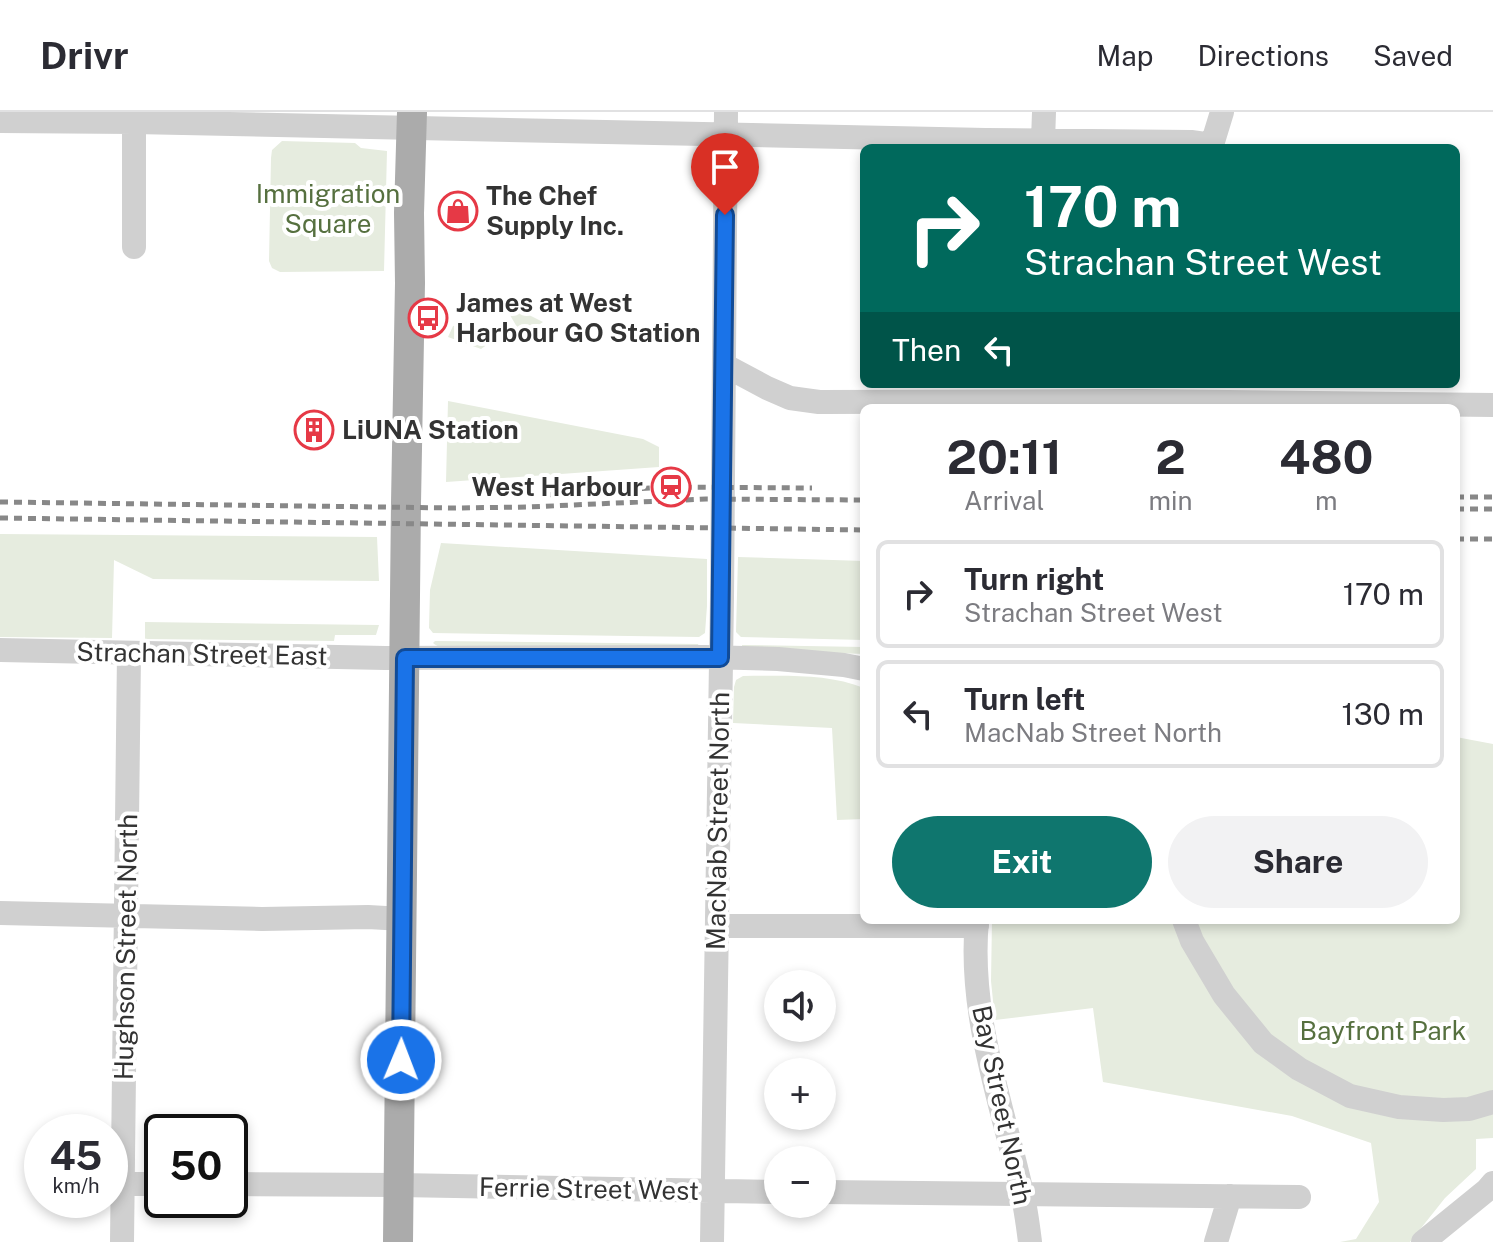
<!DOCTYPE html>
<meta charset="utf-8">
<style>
:root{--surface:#fff;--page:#f2f2f3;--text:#2b2b33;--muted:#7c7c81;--line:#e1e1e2;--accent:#0f766e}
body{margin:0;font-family:"Public Sans",sans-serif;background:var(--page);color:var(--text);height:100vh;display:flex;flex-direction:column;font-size:30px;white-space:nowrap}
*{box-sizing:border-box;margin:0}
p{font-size:26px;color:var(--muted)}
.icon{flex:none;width:44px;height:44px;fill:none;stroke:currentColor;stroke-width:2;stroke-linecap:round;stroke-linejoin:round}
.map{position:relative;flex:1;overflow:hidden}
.panel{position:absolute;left:860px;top:292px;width:600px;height:520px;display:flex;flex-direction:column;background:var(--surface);border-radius:12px;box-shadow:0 4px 12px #0003}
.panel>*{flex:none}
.hud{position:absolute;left:860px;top:32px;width:600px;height:244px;border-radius:12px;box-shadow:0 4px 12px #0003;background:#00695c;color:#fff;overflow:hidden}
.controls{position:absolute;left:764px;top:858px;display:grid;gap:16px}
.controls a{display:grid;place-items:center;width:72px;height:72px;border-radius:50%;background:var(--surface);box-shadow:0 4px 12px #0003;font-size:40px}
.speed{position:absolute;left:24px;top:1002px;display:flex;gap:16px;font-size:40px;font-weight:700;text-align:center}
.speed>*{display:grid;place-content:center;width:104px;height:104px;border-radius:50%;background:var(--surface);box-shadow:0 4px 12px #0003;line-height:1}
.speed small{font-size:20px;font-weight:400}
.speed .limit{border:4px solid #111;border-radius:12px;background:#fff;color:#111}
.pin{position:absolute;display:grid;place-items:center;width:68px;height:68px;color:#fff;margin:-82px -34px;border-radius:50% 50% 50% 0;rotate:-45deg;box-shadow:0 0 8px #0007}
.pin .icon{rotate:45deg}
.me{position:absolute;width:88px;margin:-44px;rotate:1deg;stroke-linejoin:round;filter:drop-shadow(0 0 6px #0008)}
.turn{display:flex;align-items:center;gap:28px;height:168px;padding:0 32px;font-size:36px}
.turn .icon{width:104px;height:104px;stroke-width:2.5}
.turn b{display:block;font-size:56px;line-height:68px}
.then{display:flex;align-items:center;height:76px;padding:0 32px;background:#0003;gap:16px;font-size:30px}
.eta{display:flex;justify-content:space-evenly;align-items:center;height:136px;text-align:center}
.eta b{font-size:48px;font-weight:700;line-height:56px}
.action{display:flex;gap:16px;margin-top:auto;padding:16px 32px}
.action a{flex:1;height:92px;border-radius:48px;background:var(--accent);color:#fff;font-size:32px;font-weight:700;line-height:92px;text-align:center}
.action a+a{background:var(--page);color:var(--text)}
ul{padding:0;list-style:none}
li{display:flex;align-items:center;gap:24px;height:108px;margin:0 16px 12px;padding:0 16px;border:4px solid var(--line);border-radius:12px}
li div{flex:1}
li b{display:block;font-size:30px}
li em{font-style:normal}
header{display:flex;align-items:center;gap:48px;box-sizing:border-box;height:112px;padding:0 40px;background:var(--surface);border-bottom:2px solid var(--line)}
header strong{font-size:38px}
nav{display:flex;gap:44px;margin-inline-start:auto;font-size:28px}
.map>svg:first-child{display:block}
.green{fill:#e6ecdf}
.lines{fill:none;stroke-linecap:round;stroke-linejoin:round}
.minor{stroke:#d0d0d0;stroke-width:24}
.major{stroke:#ababab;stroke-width:30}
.rail{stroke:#888;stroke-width:5;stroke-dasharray:8 6;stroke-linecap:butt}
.route-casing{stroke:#114b97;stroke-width:20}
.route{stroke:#1a73e8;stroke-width:14}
.labels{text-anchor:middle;stroke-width:8;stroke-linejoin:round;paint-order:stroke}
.park-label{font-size:26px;fill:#56703f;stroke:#fff}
.poi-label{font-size:26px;font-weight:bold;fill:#333;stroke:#fff;text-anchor:start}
.street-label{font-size:26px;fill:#333;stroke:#fff}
</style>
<header>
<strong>Drivr</strong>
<nav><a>Map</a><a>Directions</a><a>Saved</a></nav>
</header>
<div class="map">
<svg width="1493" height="1130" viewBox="0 0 1493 1130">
<rect width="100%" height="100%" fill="#fff"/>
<path class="green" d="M282,29l73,2 6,5 26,3 -3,120 -104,1 -8,-4 -3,-7 2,-103 1,-8z
M507,192l36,18 -6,4 -20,1 -10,-17z
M469,209l29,16 -17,12 -33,-12 5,-11z
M448,289l195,38 16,8v20l-213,15z
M0,422l377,3 2,44 -226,-2 -39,-19 -2,78 -112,-1z
M441,431l266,16v47l-2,27 -6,4 -266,-4 -4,-5 1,-38z
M738,445l126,4v79l-123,-3 -5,-5z
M145,510l234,3 -3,10h-41l-1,6 -189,-2z
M435,529l263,3 2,5 -229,-3c-9,5 -30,4 -38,-3z
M742,533l122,2v7l-117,-4h-5z
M743,564c39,0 84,-3 121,12v131l-27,1 -5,-92 -99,-5 1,-36 2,-7z
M1456,625l37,7v394l-17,1v30l-31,29 -35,44h-70l16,-3 23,-37 -8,-59 -79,-27 -189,-34 -10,-74 -98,12 -4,-39 1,-61h464z"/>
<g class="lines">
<path class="minor" d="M0,9l134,1 852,18 205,2 21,3
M1043,29l1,-29
M1211,36l11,-36
M134,135v-135
M724,253l43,23 23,10 29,4 321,-1 353,4
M0,538l385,8 320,-1 73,2 66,6 20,4
M0,801l262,6 106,-2 35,2
M977,808c-9,94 25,183 45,273 4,16 6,33 8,49
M1184,808l8,21 32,54 39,48 36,26 51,27 49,11 44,3 26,-1 24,-7
M717,814h260
M122,1072h40
M230,1072l169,1 379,7
M822,1080l477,5
M122,1130l7,-589
M712,1130l10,-645 4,-485
M1216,1130l14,-46
M1423,1130l64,-52 6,-7"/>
<path class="major" d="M398,1130l8,-739 4,-220 -1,-70 3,-101"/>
<path class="rail" d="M544,383l122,-8 146,1
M1456,385h37
M0,390l455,6 74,-1 177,-8 158,1
M1456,397h37
M0,406l864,12
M1456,427h37"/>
</g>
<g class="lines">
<defs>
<path id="route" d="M401,948l4,-402h315l5,-443"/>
</defs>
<use href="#route" class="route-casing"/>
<use href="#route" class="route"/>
</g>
<defs>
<symbol id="shop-ring" viewBox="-11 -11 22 22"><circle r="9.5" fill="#fff" stroke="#e63946" stroke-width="1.5"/><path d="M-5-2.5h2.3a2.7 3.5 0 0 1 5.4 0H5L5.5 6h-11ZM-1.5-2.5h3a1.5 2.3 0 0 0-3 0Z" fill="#e63946"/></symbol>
<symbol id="bus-ring" viewBox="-11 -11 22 22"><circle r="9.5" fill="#fff" stroke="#e63946" stroke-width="1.5"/><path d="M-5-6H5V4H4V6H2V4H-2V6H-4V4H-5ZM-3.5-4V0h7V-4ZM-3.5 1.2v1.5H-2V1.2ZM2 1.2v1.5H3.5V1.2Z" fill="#e63946"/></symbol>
<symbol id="building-ring" viewBox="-11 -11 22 22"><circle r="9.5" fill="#fff" stroke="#e63946" stroke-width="1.5"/><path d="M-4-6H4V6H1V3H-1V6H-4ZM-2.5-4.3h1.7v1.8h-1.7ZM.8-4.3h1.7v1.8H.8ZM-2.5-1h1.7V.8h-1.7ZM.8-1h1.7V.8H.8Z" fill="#e63946"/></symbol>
<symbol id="station-ring" viewBox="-11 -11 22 22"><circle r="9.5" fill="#fff" stroke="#e63946" stroke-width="1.5"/><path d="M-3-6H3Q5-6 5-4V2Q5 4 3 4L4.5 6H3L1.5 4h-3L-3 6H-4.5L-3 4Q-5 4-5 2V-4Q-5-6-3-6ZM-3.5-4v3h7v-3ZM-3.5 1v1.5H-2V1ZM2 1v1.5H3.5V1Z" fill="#e63946"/></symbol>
</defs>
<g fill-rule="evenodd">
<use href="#shop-ring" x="436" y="77" width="44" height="44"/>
<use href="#bus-ring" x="406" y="184" width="44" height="44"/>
<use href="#building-ring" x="292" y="296" width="44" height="44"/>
<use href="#station-ring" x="649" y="353" width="44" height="44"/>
</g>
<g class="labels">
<g class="park-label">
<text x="328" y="91">Immigration<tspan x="328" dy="30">Square</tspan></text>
<text x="1383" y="928">Bayfront Park</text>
</g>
<g class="poi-label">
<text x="486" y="93">The Chef<tspan x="486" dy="30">Supply Inc.</tspan></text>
<text x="456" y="200">James at West<tspan x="456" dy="30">Harbour GO Station</tspan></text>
<text x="342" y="327">LiUNA Station</text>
<text x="643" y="384" text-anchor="end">West Harbour</text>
</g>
<g class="street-label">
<text transform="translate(202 542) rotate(1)" y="9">Strachan Street East</text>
<text transform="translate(718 709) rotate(-89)" y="9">MacNab Street North</text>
<text transform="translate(126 835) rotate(-89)" y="9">Hughson Street North</text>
<text transform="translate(1002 993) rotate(78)" y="9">Bay Street North</text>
<text transform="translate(589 1077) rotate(1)" y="9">Ferrie Street West</text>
</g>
</g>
</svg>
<div class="controls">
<a><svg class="icon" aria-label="sound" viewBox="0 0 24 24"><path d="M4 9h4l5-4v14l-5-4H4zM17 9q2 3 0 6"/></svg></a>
<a>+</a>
<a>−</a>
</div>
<div class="speed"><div>45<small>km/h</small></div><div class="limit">50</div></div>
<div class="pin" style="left:725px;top:103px;background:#d93025"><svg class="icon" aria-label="arrive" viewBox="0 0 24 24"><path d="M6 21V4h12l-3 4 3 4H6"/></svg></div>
<svg class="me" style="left:401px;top:948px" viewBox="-20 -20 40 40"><circle r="17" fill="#1a73e8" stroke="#fff" stroke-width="3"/><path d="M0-11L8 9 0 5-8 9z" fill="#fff"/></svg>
<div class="hud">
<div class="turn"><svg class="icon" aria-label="right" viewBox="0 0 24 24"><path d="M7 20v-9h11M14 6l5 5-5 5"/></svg><div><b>170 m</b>Strachan Street West</div></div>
<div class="then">Then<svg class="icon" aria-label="left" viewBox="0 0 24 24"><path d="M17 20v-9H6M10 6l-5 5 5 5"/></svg></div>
</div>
<section class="panel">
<div class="eta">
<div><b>20:11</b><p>Arrival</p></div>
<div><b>2</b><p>min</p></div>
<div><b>480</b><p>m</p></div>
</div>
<ul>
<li><svg class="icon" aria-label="right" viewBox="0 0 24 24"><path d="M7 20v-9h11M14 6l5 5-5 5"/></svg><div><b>Turn right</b><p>Strachan Street West</p></div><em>170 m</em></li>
<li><svg class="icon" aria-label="left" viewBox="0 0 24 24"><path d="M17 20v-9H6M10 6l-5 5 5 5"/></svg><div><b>Turn left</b><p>MacNab Street North</p></div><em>130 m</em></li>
</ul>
<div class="action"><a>Exit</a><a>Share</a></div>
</section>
</div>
